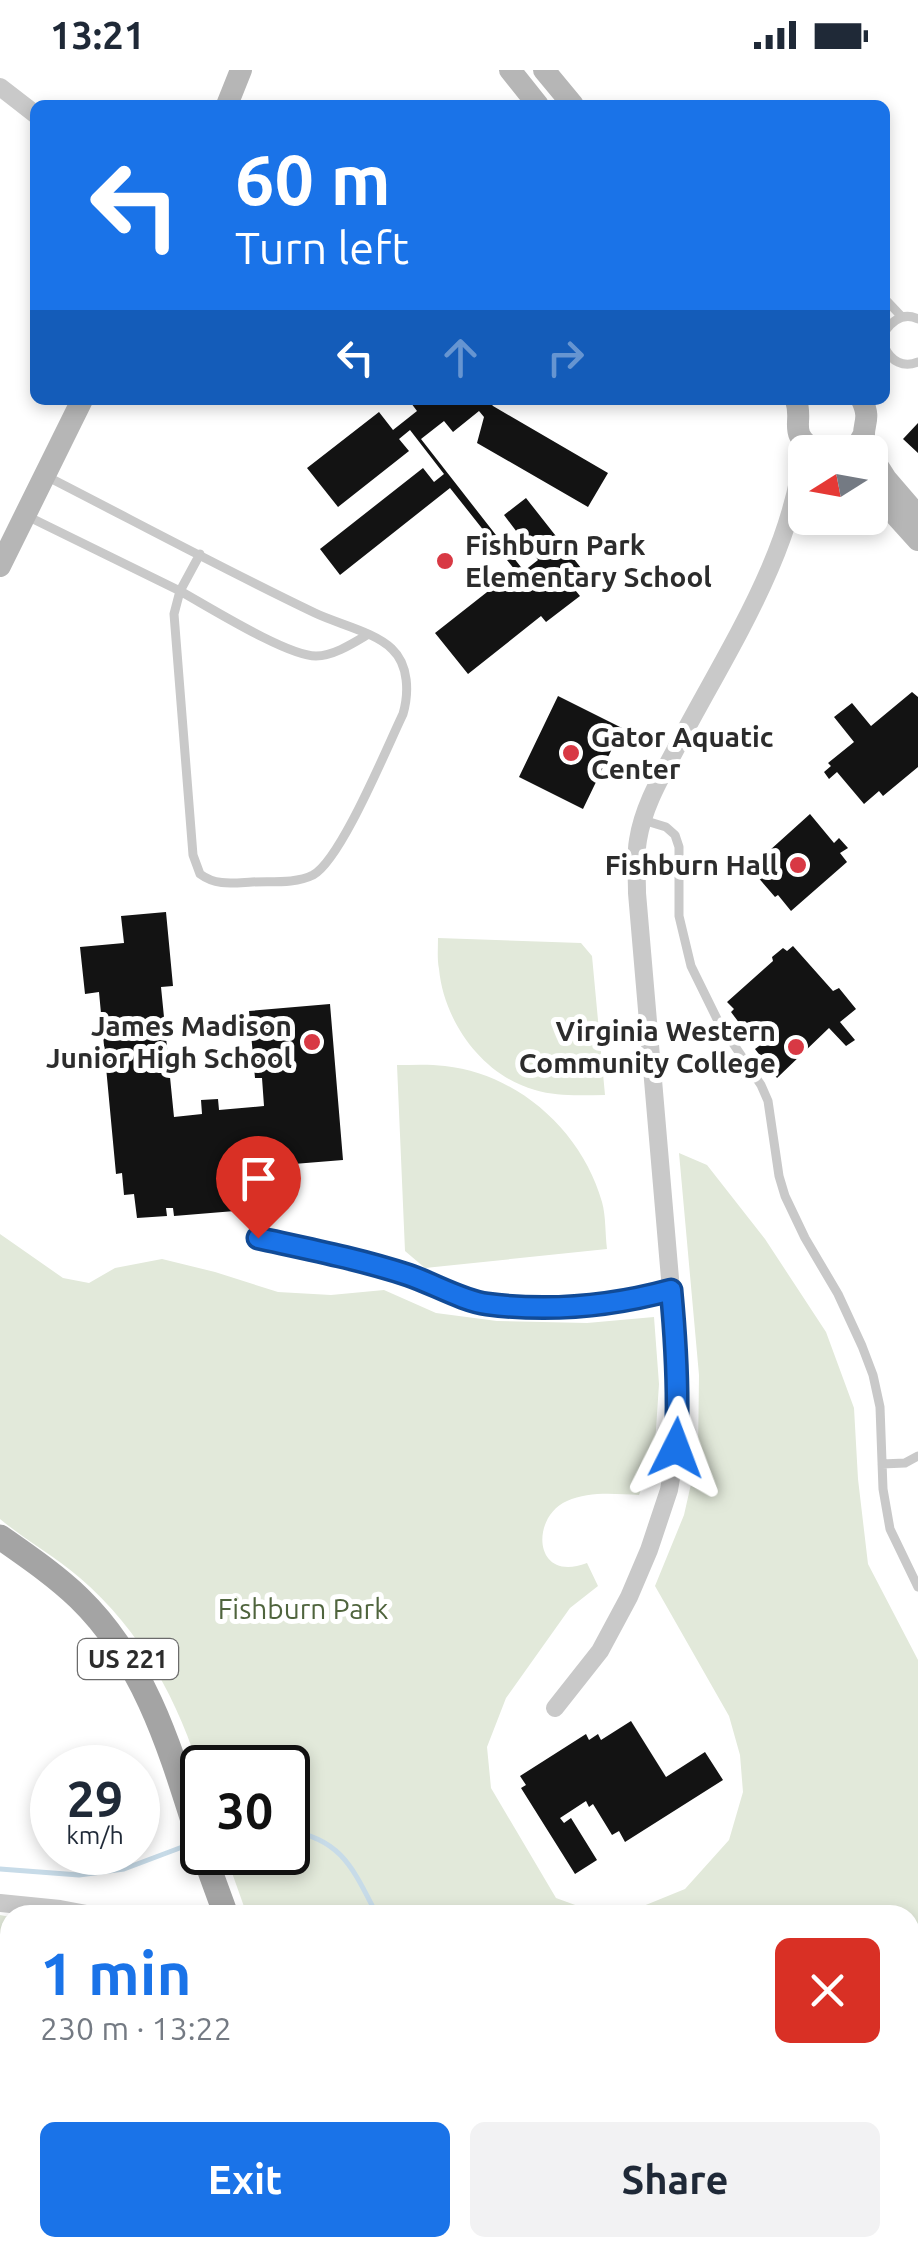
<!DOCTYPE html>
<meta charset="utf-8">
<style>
:root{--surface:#fff;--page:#f2f2f3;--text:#1f2937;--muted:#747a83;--accent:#1a73e8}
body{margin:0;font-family:Ubuntu,sans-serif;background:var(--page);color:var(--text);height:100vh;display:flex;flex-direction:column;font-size:38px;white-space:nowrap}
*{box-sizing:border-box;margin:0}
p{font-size:32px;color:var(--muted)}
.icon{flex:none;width:55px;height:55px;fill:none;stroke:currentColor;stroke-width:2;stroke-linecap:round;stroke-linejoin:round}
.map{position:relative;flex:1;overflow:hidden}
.drawer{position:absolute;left:0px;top:1835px;width:920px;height:352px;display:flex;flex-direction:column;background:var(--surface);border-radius:30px 30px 0 0;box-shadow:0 5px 15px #0003}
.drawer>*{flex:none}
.hud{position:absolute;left:30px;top:30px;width:860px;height:305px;border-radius:15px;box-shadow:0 5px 15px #0003;background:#1a73e8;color:#fff;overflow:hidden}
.needle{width:65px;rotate:259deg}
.tools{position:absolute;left:788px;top:365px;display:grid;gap:20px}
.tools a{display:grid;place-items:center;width:100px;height:100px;border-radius:15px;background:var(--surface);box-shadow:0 5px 15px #0003;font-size:50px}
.speed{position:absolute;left:30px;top:1675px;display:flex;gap:20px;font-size:50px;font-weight:700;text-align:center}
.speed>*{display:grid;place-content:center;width:130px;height:130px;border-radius:50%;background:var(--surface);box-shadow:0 5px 15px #0003;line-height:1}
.speed small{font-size:25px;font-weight:400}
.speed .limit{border:5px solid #111;border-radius:15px;background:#fff;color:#111}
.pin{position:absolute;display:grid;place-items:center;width:85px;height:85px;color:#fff;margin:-102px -42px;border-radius:50% 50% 50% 0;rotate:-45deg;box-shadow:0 0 10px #0007}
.pin .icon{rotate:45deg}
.me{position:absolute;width:110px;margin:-55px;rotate:3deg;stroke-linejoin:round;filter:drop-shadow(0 0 8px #0008)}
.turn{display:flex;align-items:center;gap:35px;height:210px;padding:0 40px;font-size:45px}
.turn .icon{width:130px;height:130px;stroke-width:2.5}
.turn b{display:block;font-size:70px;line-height:85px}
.lanes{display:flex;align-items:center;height:95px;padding:0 40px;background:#0003;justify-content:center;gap:50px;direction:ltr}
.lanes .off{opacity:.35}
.round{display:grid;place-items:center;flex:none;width:105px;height:105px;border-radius:15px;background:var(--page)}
.head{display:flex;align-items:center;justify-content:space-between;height:170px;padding:0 40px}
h1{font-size:60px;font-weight:600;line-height:75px;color:var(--accent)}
.action{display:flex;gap:20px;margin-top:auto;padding:20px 40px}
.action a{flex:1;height:115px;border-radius:15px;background:var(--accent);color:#fff;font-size:40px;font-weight:600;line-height:115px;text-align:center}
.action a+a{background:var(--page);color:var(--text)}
.status{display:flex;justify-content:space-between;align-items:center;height:70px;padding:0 50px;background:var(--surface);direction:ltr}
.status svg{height:28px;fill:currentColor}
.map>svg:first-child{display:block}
.green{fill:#e2e9da}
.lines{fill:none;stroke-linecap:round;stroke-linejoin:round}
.stream{stroke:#c7dbe8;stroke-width:5}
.building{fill:#131313}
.service{stroke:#c9c9c9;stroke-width:9}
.minor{stroke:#c9c9c9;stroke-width:18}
.secondary{stroke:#b6b6b6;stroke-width:22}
.primary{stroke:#a4a4a4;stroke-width:25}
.route-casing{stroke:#114b97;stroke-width:25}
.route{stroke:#1a73e8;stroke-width:18}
.poi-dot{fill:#d83944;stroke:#fff;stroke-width:4}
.labels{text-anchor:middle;stroke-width:10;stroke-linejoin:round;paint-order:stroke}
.shield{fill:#fff;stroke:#6b6b6b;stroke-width:2.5}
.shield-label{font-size:25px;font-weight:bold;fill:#2c2c2c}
.poi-label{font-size:28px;font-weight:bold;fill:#2c2c2c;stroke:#fff;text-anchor:end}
.park-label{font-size:28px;fill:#4f643d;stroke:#fff}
</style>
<div class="status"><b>13:21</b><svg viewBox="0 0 49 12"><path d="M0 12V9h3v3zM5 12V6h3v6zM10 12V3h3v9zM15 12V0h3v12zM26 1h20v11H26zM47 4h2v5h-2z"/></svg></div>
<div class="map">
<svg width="918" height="2186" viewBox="0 0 918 2186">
<rect width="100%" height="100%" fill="#fff"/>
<path class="green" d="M438,868l143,5 11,13 13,139c-23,0 -47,2 -70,-5 -52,-14 -91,-68 -96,-121 -2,-10 -1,-21 -1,-31z
M397,995c16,0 32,-1 48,1 73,8 137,65 157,136 4,14 3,32 5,47l-182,19 -20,-17z
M679,1083l28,12 58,74 61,93 28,76 4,71 10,85 50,96v596h-250l-18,-8h260v-333h-663l-22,-62 63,-1v-84h-86v10c-23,-76 -61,-148 -122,-200 -25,-22 -55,-38 -80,-59v-285l63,44 26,5 26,-15 47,-9 53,13 63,20 53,3 53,-5 52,23 61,8 90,2 67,-6 5,67 -5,75 -15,36c-24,-1 -50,-4 -72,6 -37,16 -34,83 20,62l11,23 -28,22 -64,90 -19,49 4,41 65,110 33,12 42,1 54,-22 44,-49 14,-48 -3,-37 -11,-39 -74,-130 29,-71 14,-62 1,-78z
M0,1845l10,2v331h432l7,8h-442l-7,-220z"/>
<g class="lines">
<path class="stream" d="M288,1761c54,7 66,40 89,84
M0,1799l79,6 45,-6 61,-23
M910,2028h8"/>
</g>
<path class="building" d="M415,330h73l5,6 115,67 -20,34 -111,-64 7,-26 -5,-6 -26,21 -9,-11 -23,18 103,132 14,-11 -34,-45 22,-17 55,70 -14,12 13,16 -34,26 -5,-6 -73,58 -33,-41 80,-63 -65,-82 -110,87 -20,-26 103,-81 11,14 10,-8 -34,-44 -11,9 10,12 -71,56 -31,-39 72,-56 14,18 24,-19 -6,-8z
M918,353v30l-15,-14z
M912,622l6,5v70l-35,29 -4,-5 -15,13 -27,-32 -8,7 -5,-7 7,-6 -3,-3 26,-21 -20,-25 18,-14 19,23z
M558,626l64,32 -39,81 -64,-32z
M810,744l24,29 5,-5 9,10 -8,5 7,9 -56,49 -13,-16 -3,2 -25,-29z
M166,842l7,74 -12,1 13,130 28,-3 -1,-14 17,-1 1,11 45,-4 -2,-28h-7l-6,-67 81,-7 13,156 -74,6 3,42 -98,8 -1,-8h-7l1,8 -30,2 -3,-24 -10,1 -2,-22 -6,1 -17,-182 -14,2 -5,-47 44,-4 -3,-27z
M793,876l40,45 6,-3 17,21 -16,13 15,18 -9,6 -17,-18 -52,50 -22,-29 8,-6 -18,-22 -5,3 -9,-12 3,-3 -7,-7 46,-41 -1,-4 11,-9 4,3z
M631,1651l35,56 39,-25 18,28 -98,62 -6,-11 -7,4 -19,-31 -4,3 -3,-6 -26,17 4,5 7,-5 26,42 -22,14 -54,-86 5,-3 -6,-9 66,-42 3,6 9,-6 3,6z"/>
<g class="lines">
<path class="service" d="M885,229l17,18
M885,261c8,-11 19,-19 33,-12
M885,278c6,13 18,20 33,14
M27,446l153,75 -6,23 19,241 7,19c16,12 33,9 52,8 19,-1 43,2 61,-7 28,-15 74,-128 90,-161 6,-21 6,-49 -11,-65 -17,-17 -54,-25 -77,-36 -90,-43 -179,-91 -269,-137
M200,484l-20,37c29,16 107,65 136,65 17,0 36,-12 51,-21
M643,750l23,7 9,8 4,12v69l12,50 27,55 43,64 7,16 11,75 6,20 20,42 33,56 24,52 11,29 7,32 3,82 7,40 28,58
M258,1168c50,11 101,21 150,37 24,8 55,26 79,29 62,8 125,1 184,-14
M882,1394l23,-1 13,-7"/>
<path class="minor" d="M0,17l35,27
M555,1638l45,-57 29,-54 20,-47 20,-60 7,-42 2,-76 -41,-479c0,-18 -2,-36 1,-53 6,-38 28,-71 45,-105 49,-92 112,-187 121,-293
M0,1833l60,6 32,6"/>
<path class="secondary" d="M510,0l28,35
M544,0l29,35
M227,35l14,-35
M796,330c8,24 -10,32 21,52
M862,330c9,20 1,22 2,38 1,5 4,10 6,14
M845,382l14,-9 4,-7
M870,384l16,25 32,37
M870,417l48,53
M0,496l82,-166"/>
<path class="primary" d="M0,1467c27,19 55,38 79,61 70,68 94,161 123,251
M203,1782l23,63
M608,2178l17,8"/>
</g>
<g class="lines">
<defs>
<path id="route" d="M258,1168c50,11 101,21 150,37 24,8 55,26 79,29 62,8 125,2 184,-14 5,53 8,105 5,158"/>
</defs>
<use href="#route" class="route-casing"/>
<use href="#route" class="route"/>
</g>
<g class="poi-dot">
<circle cx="445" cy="491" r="10"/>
<circle cx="571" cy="683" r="10"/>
<circle cx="798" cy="795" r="10"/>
<circle cx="312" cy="972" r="10"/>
<circle cx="796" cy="977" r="10"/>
</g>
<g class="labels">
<rect class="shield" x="78" y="1569" width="100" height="40" rx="8"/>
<g class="shield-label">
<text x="128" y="1598">US 221</text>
</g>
<g class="poi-label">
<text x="465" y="485" text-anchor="start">Fishburn Park<tspan x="465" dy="32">Elementary School</tspan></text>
<text x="591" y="677" text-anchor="start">Gator Aquatic<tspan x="591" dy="32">Center</tspan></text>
<text x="778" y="805">Fishburn Hall</text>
<text x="292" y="966">James Madison<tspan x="292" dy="32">Junior High School</tspan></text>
<text x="776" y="971">Virginia Western<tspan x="776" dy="32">Community College</tspan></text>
</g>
<g class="park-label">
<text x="303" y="1549">Fishburn Park</text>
</g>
</g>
</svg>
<div class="tools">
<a><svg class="needle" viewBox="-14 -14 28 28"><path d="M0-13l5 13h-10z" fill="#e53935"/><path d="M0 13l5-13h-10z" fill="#747a83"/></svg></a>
</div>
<div class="speed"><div>29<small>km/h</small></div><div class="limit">30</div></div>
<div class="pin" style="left:258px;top:1168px;background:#d93025"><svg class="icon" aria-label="arrive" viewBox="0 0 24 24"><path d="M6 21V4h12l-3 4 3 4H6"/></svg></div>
<svg class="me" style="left:676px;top:1378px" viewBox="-20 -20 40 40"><path d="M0-17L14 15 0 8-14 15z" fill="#1a73e8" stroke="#fff" stroke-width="4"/></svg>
<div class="hud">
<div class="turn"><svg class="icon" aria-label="left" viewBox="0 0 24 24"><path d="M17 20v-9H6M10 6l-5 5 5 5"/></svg><div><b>60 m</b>Turn left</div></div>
<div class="lanes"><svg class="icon" aria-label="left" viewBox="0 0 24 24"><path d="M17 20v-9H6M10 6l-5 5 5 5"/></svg><svg class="icon off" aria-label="ahead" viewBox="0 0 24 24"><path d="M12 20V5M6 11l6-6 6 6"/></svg><svg class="icon off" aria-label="right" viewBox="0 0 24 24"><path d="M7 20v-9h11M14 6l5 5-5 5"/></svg></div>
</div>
<section class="drawer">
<div class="head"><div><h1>1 min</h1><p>230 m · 13:22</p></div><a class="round" style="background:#d93025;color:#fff"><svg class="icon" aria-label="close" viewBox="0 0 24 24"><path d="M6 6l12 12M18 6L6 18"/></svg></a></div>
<div class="action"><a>Exit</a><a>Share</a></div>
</section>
</div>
